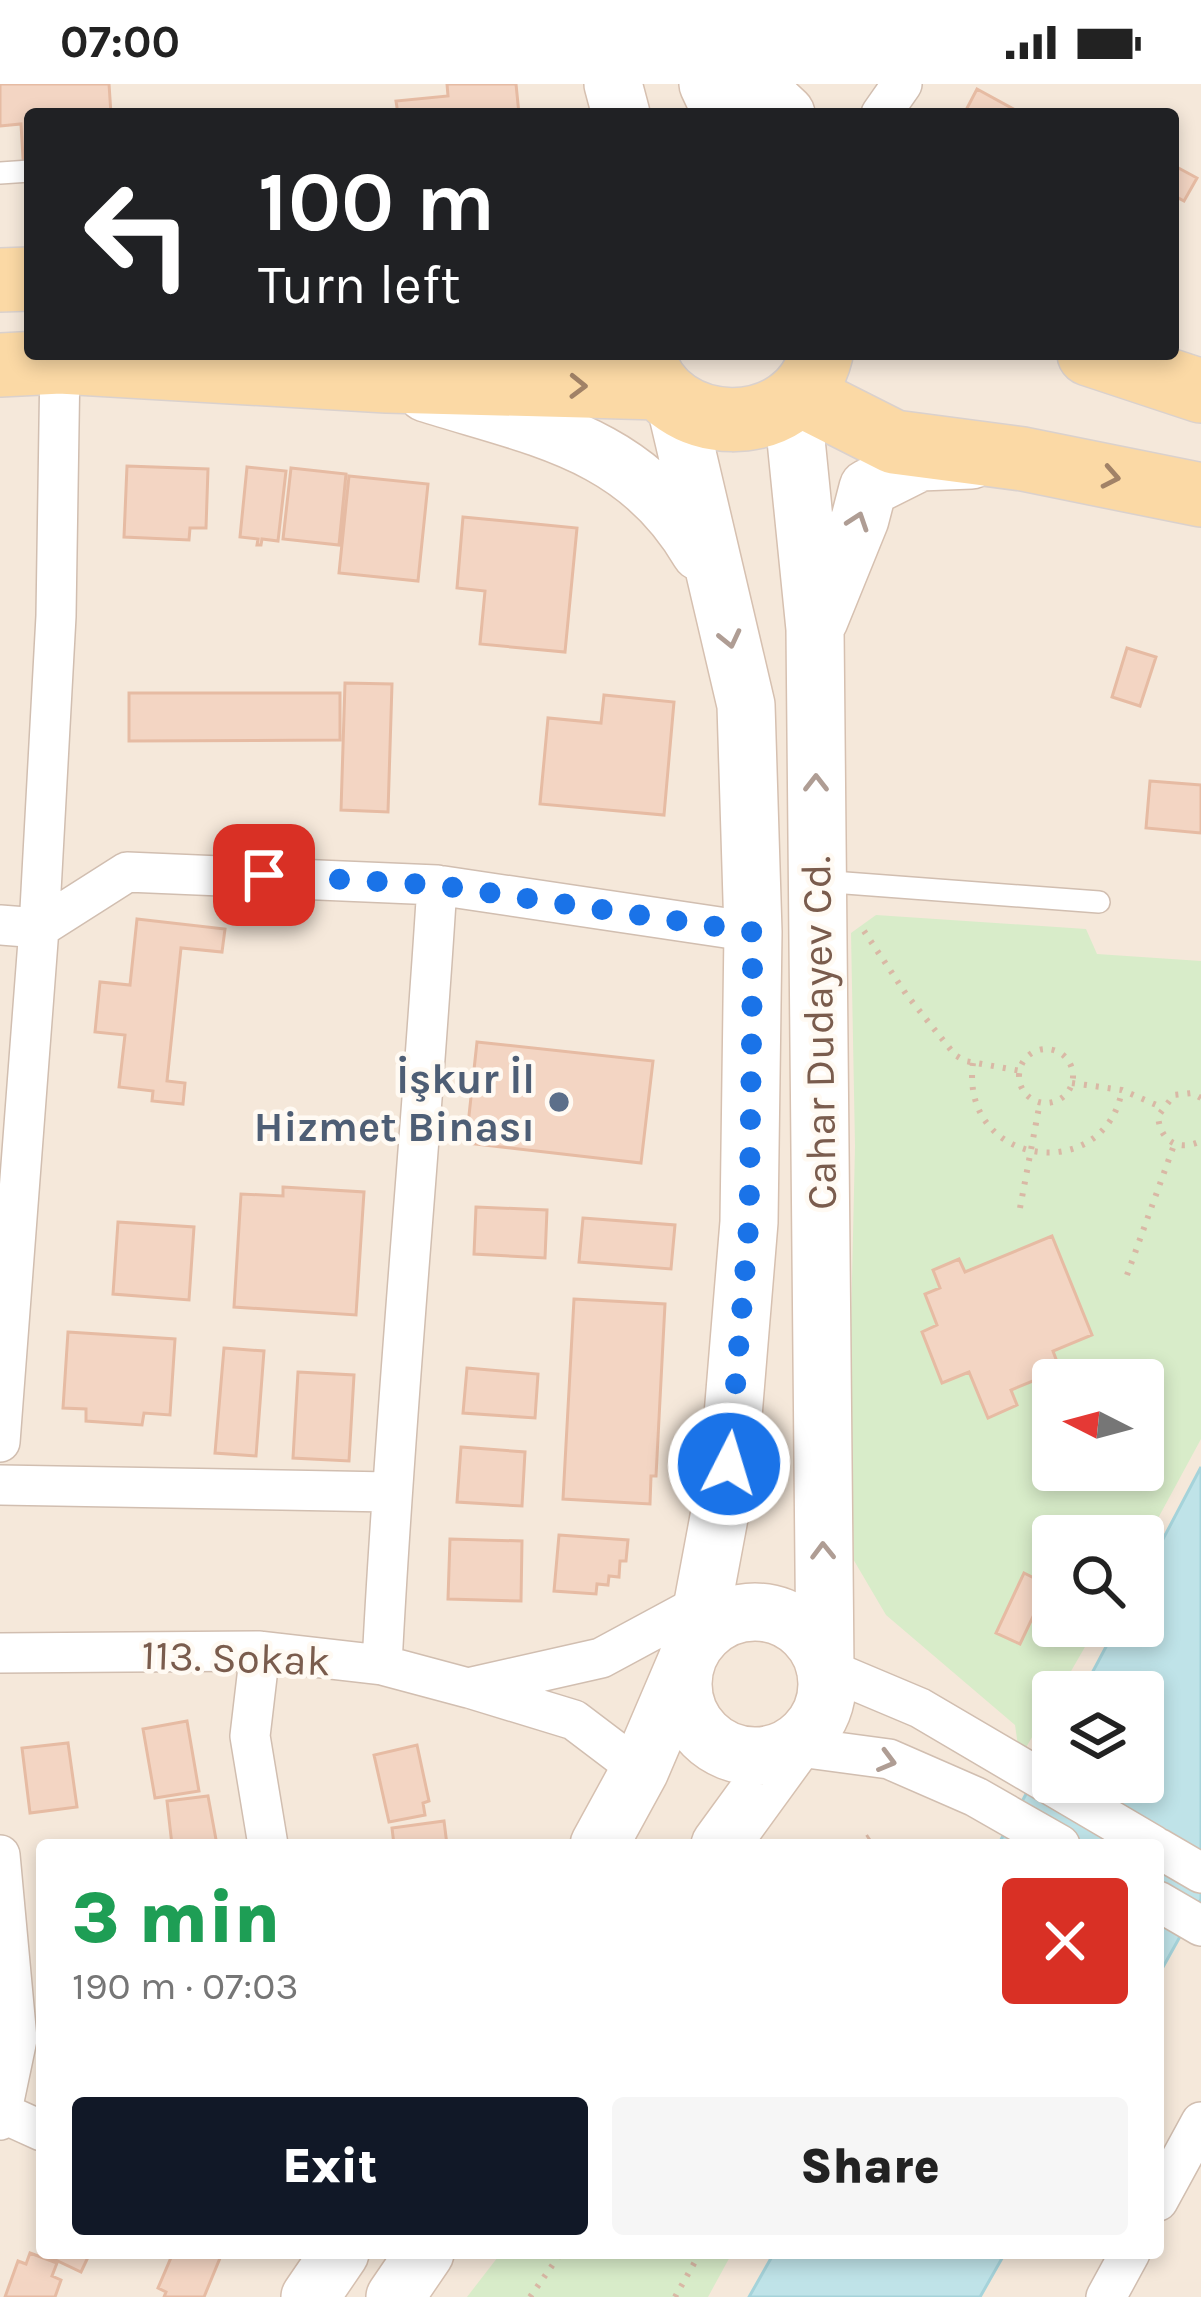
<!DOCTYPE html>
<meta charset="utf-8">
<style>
:root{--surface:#fff;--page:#f6f6f6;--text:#222;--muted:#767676;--accent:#111827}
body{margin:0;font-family:Karla,sans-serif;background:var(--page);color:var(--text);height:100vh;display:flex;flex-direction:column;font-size:45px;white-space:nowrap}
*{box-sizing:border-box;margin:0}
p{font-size:39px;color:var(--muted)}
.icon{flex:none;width:66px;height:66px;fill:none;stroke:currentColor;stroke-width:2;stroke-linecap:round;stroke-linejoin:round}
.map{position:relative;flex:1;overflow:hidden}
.sheet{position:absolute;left:36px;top:1755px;width:1128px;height:420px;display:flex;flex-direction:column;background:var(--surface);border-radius:12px;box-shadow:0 6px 18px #0003}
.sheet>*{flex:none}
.banner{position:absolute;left:24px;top:24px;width:1155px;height:252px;border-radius:12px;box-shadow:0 6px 18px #0003;background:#202124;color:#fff;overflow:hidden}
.needle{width:78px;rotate:276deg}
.controls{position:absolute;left:1032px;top:1275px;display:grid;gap:24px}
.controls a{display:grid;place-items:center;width:132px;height:132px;border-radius:12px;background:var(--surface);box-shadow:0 6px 18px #0003;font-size:60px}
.pin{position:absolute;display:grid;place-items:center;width:102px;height:102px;color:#fff;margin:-51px;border-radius:24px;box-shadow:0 6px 18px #0006}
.me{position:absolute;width:132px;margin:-66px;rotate:5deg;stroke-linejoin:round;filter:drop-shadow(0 0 9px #0008)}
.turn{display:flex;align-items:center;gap:42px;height:252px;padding:0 36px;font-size:54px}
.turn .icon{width:156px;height:156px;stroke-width:2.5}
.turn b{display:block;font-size:84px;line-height:102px}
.round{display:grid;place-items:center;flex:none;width:126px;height:126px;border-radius:12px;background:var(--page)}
.overview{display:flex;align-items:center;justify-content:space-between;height:204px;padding:0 36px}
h1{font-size:72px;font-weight:800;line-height:90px;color:#1e9e55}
.action{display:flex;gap:24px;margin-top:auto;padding:24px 36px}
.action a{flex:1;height:138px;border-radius:12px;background:var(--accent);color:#fff;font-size:48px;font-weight:800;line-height:138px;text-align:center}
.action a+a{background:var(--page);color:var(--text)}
.status{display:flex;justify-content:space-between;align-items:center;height:84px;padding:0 60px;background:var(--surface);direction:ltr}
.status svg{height:33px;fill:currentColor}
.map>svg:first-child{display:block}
.residential{fill:#f5e8da;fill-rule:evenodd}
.green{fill:#d8ecc9;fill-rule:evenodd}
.water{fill:#bfe3e8;stroke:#a5d3da;stroke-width:3}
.building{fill:#f3d5c3;stroke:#e6bba3;stroke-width:3}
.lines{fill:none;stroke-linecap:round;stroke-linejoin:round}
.lane-casing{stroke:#d1beb0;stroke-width:24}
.street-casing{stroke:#d1beb0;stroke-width:42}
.secondary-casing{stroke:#d6c0b0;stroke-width:60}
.primary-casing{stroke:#dad1cd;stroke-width:66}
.path{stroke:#d9b8a5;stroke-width:6;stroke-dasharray:3 9;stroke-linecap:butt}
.lane{stroke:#fff;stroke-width:21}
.street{stroke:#fff;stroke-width:39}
.secondary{stroke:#fff;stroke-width:57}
.primary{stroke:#fbd9a5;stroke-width:63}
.oneway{stroke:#a18267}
.oneway2{stroke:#af9d94}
.route{stroke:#1a73e8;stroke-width:21;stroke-dasharray:0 37.8}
.service-dot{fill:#5c6f8a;stroke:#fffaf3;stroke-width:4.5}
.labels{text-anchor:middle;stroke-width:9;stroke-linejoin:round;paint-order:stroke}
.street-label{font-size:42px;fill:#7a5c4d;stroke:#fffaf3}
.service-label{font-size:42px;font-weight:bold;fill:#4e5e75;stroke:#fffaf3;text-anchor:end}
</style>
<div class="status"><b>07:00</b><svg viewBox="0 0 49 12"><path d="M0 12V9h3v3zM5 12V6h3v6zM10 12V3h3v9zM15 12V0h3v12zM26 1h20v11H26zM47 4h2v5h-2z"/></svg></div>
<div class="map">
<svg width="1201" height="2213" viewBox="0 0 1201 2213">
<rect width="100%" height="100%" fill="#fdf6ec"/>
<path class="residential" d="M0,0h1201v2213h-1201zM30,30h1143v240h-1143zM1053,1296h90v90h-90zM1053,1452h90v90h-90zM1053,1608h90v90h-90zM42,1761h1116v408h-1116z"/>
<path class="green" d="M876,831l210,14 11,25 104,7v478l-58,107v-10h-90v90h44l-38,66h-6v10l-28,47 -7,-3 -3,-21 -129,-110 -40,-68 9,-401 -4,-213zM1053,1296h90v90h-90z
M501,2169h231l-24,44h-241z"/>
<path class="water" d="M1201,1383v432l-43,77v-131h-160l55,-100v37h90v-90h-61l35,-66h26v-49z
M774,2169h231l-25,44h-231z"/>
<path class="building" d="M0,0h109l2,30h-81v61h-6l-3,-51 -21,2z
M447,0h69l3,30h-121l-2,-13 52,-5z
M977,5l42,23 -2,2h-53z
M1173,81l24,13 -13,23 -11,-6z
M127,382l81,3 -2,59h-16l-1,12 -65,-3z
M247,383l39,4 -8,70 -16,-2 -1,6h-4l1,-6 -18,-2z
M291,384l55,6 -7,71 -56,-6z
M349,392l79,8 -10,97 -79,-8z
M463,433l114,11 -12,124 -85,-8 5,-53 -28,-3z
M1127,564l29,9 -16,49 -28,-9z
M345,599l47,1 -4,128 -47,-2z
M129,609h211v47l-211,1z
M604,611l70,7 -10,113 -124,-11 8,-86 53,5z
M1150,697l51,4v48l-55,-5z
M137,835l88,10 -3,23 -41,-4 -14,133 18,2 -2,21 -31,-3 1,-10 -34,-4 6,-52 -30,-3 5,-50 30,3z
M477,958l176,19 -12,102 -175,-20z
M283,1103l81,5 -8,123 -122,-8 7,-113 42,2z
M476,1123l71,3 -2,48 -71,-4z
M583,1134l92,7 -4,44 -92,-7z
M118,1138l76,5 -5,73 -76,-6z
M1052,1152l40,99 -39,16 7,19 -49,20 6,15 -29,13 -19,-46 -27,11 -20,-51 15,-7 -12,-31 15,-6 -7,-18 26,-11 6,13z
M574,1215l91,5 -9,172h-5l-1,28 -87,-5z
M68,1248l107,7 -5,76 -26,-2 -2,12 -56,-4v-12l-23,-1z
M224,1264l40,3 -8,105 -41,-3z
M467,1284l71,6 -3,44 -72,-5z
M298,1288l56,3 -5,86 -56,-3z
M461,1363l64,5 -3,54 -65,-4z
M559,1451l69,5 -2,21h-6l-1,16 -10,-1 -1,9 -11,-1 -1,10 -42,-3z
M450,1455l72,2 -1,60 -73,-2z
M1024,1489l24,12 -28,59 -24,-11z
M187,1637l12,70 -44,7 -12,-69z
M68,1659l9,64 -47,6 -8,-65z
M417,1661l12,56 -6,2 2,12 -36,7 -15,-67z
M208,1712l9,49h-45l-5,-44z
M444,1737l3,24h-53l-2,-17z
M42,2161v8h48l-9,19 -42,-20z
M30,2169l27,10 -5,13 9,4 -6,17h-50l13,-36 8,3z
M173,2169h35l12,5 -16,39h-40l2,-5 -8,-4z"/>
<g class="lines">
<defs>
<path id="lane" d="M0,89l30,-2
M819,797l280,21"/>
<path id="street" d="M881,30l21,-30
M0,841l39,3 88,-56 310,13
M0,1358l39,-514 17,-312 4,-254
M0,1401l390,7
M260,1567l-10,85 18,109
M0,1569l260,-2 122,14 86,23 133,-30 102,-55
M382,1581c13,-260 39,-520 55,-780l316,47
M825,1584l95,40 233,137
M469,1604l105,32 66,50
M792,1662l97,13 87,38 84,48
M1158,1764l43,25
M0,1771l17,184 -17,81
M1158,1817l43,25
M0,2028l42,19
M1158,2117l43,-79
M1106,2213l24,-44"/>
<path id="secondary" d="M613,0l8,30
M708,0l14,30
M754,0l32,30
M426,309c111,35 210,49 274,159
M792,316l23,229 10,1039
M819,536l41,-101 8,-31 52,-26 51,-2
M683 1600a72 72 0 1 1 144 0a72 72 0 1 1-144 0Z
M599,1761l41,-75 47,-110 16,-57 26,-139 20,-242 4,-290 -7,-227 -71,-303
M720,1761l72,-99
M310,2213l30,-44
M395,2213l30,-44"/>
<path id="primary" d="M0,196l30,-1
M643,270c21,87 157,88 178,0
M1089,270l112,37
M0,281l60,-3 327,19 273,7
M799,310l95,48 129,17 178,36"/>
</defs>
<use href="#lane" class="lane-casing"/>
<use href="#street" class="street-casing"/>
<use href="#secondary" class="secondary-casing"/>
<use href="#primary" class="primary-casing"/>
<path class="path" d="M864,847l42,63 49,61 10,6 56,10
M1019 992a27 27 0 1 1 54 0a27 27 0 1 1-54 0Z
M973,979c-14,104 132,123 149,27
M1072,999l50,7 39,17
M1201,1014l-9,-5 -18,2 -16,21c2,25 20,36 43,25
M1020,1124l20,-106
M1127,1191l47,-130
M857,1761l15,-10 1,10
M530,2213l31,-44
M675,2213l25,-44"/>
<use href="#lane" class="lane"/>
<use href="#street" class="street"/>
<use href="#secondary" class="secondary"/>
<use href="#primary" class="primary"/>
</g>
<defs><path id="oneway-chevron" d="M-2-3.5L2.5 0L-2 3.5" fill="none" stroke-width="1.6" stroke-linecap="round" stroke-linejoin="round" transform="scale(3)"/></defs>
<g class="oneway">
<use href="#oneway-chevron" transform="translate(578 302) rotate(1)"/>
<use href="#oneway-chevron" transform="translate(1111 393) rotate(11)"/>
</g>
<g class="oneway2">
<use href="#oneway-chevron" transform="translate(858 437) rotate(-71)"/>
<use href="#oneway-chevron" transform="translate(730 555) rotate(77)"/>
<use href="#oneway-chevron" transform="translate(816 699) rotate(-90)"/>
<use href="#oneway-chevron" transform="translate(823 1467) rotate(-91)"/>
<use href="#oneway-chevron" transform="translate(887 1677) rotate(15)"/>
</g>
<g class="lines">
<path class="route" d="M264,791l173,10 316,47 -4,290 -20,242"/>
</g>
<circle class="service-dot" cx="559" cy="1018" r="12"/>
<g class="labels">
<g class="street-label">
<text transform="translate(818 949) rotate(-91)" y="15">Cahar Dudayev Cd.</text>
<text transform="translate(236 1573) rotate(2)" y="15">113. Sokak</text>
</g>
<g class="service-label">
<text x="535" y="1009">İşkur İl<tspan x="535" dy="48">Hizmet Binası</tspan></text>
</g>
</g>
</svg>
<div class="controls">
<a><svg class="needle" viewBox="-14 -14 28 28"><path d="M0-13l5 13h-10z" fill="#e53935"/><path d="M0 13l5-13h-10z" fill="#767676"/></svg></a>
<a><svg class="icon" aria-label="search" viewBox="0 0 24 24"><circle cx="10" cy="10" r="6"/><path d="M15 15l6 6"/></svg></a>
<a><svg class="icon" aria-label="layers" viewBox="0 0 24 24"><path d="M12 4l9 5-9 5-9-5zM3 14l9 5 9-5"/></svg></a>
</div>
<div class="pin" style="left:264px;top:791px;background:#d93025"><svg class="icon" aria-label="arrive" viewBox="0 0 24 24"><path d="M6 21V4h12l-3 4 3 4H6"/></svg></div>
<svg class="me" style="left:729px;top:1380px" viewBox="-20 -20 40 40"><circle r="17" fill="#1a73e8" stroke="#fff" stroke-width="3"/><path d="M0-11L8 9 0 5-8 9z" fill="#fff"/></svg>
<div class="banner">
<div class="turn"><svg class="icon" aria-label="left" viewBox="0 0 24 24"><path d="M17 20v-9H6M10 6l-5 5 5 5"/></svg><div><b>100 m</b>Turn left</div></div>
</div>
<section class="sheet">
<div class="overview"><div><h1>3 min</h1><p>190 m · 07:03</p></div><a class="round" style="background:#d93025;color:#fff"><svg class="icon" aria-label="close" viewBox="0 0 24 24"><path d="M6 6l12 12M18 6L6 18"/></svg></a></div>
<div class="action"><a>Exit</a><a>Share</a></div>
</section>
</div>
